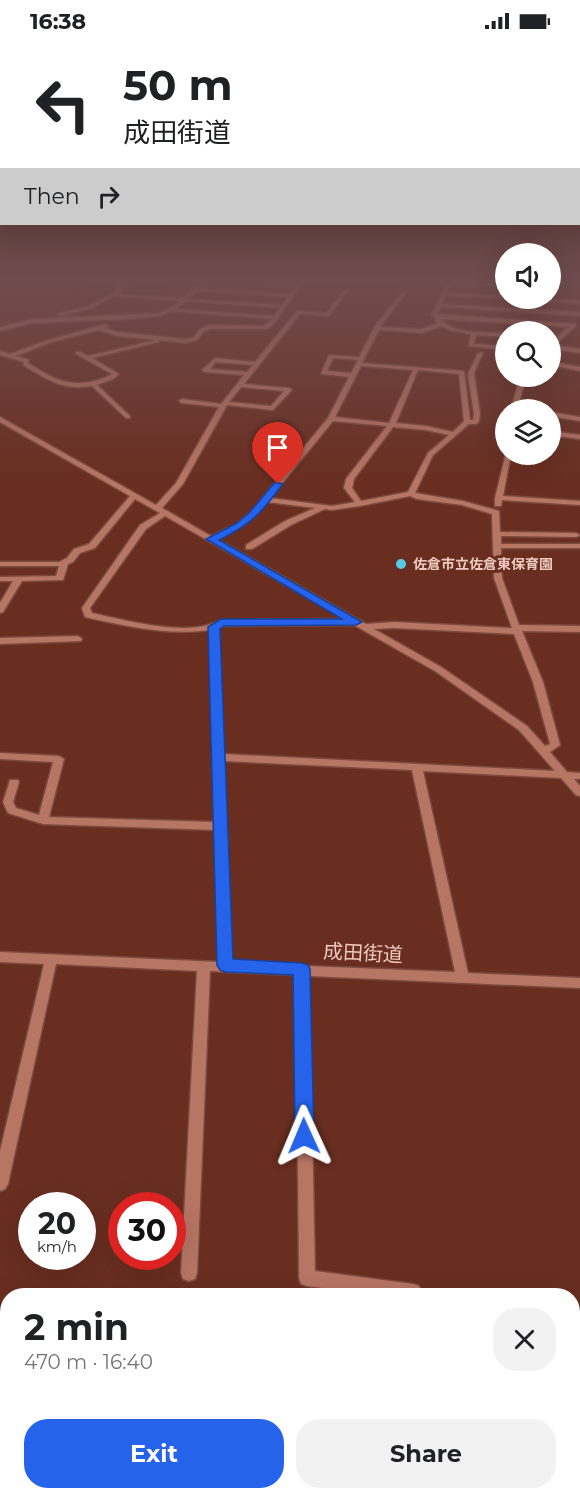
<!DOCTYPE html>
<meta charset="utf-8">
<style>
:root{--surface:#fff;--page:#f2f2f2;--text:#202124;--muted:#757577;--accent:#2563eb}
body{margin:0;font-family:Montserrat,"Noto Sans JP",sans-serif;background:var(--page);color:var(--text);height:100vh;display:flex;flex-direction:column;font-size:22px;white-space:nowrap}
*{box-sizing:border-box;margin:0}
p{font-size:20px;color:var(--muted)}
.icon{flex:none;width:33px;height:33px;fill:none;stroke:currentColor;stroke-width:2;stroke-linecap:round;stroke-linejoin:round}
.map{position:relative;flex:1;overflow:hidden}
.details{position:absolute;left:0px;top:1246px;width:580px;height:212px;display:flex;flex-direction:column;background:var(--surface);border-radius:24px 24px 0 0;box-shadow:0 6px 24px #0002}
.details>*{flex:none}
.hud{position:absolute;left:0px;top:0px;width:580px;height:183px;box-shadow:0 6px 24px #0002;background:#fff;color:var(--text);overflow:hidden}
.buttons{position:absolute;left:495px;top:201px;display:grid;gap:12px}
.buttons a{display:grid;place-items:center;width:66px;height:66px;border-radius:50%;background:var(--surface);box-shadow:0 6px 24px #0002;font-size:30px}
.speed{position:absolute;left:18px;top:1150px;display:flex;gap:12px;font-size:30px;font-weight:700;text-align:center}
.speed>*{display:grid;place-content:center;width:78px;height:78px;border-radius:50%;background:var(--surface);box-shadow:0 6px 24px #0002;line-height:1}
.speed small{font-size:15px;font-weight:400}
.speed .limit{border:9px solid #d22;background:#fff;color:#111}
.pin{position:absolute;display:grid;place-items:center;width:51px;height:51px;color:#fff;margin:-62px -26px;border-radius:50% 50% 50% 0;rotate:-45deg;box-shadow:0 0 6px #0007}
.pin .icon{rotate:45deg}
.me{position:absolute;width:66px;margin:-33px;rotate:359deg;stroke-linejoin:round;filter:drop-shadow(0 0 4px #0008)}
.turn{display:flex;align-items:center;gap:21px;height:126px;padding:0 24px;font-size:27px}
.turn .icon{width:78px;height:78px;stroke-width:2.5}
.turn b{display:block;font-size:42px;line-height:51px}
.then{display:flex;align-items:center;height:57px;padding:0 24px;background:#0003;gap:12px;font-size:22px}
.round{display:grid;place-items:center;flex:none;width:63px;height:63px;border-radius:24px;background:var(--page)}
.head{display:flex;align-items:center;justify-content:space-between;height:102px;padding:0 24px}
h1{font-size:36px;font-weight:700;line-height:45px}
.primary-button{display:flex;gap:12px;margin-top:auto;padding:12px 24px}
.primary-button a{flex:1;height:69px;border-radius:24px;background:var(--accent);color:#fff;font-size:24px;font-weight:700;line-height:69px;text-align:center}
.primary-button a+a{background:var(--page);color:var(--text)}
.status{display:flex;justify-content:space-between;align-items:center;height:42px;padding:0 30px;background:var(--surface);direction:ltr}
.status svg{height:16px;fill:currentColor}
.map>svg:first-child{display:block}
.built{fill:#773424}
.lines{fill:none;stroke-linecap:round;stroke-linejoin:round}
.minor-casing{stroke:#7c4a3d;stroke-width:3}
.minor{fill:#b77564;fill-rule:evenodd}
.route{fill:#2563eb;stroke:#184099;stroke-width:1.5}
.poi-dot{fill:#57c9e3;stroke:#692e20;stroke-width:2}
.labels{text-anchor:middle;stroke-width:6;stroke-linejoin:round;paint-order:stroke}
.far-poi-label{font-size:14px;font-weight:bold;fill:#edc9bf;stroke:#692e20;text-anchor:start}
.near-street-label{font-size:20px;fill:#edc9bf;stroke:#692e20}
</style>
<div class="status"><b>16:38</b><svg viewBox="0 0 49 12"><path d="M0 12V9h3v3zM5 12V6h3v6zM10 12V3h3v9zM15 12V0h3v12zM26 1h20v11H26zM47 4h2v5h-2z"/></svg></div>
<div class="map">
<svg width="580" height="1457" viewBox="0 0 580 1457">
<rect width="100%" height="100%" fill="#692e20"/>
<path class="built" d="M0,236h91v5l-18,6 6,8 -14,10 9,3 -74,16z"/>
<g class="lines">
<defs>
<path id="minor" d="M127,236h4l-13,16 65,4 17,-15 -59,-5 62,2 2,-2h10l83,5 5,-5h4l-35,48 -6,3h-56l-6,2 -7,9 -12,3 -26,-3v2l-67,16 27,16 -6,5 -16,6 33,31v2h-4l-34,-32c-30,5 -45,-7 -69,-21l1,-3 -24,-7v-4l10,3 38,-14 58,-16 3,2 -5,2 14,4 67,7 8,-1 7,-9 9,-4 54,1 9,-7 -101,-8 -11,5 -31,3 -96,4 -33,8v-4l33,-8 126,-6 17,-8 4,-4 -65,-5 -23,12 -31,8 -3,-2c6,-3 13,-3 19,-5 20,-5 37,-14 50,-31zM208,238l88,6 -6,8 -90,-6zM197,249l91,6 -6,8 -93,-6zM186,259l94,7 -6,8 -98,-7zM99,288l18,6 39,4 -68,16 -8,-4h-4v2l36,20c-8,5 -14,6 -22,8 -27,4 -39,-5 -62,-19l1,-3 -13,-4 36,-14z
M367,236l81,3 2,-3h4l-1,3 53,4v2l-55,-3 -4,9 59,2v3l-60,-2 -4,8 138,8v4l-139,-9 -4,7 139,10v2l-21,19 25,4v4l-30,-4v-5l18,-17 -127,-8c13,16 45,13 65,14v4l-30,-2 -2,9 32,2v4l-37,-4 2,-12 -21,-4 -9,-4 -19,7 -43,-3 -17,33 102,8 6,49h3l1,-6 -6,-40 10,-21 5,-1 -9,22 6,40 -1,8 -3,2h-7l-36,31 -18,38 48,8 36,10 1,21 76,1 4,2 -4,2 -75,-1v8h79v4h-79l1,30 17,47 61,1v6l-58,-1 21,51 17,63 -10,7 17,20 13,1v6h-6l6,7v10l-4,-1 -15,-17 -138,-7 45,202 112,5v10l-271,-12 6,295 98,13 6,2 3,10h-41l-74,-10 -6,-2 -2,-6 -3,-303 -86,-4 -13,302 -2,6 -6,2 -6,-2 -2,-6 16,-302 -141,-7 -48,220 -3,5 -5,2v-40l44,-187 -44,-2v-10l219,10 -4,-132 -172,-6 -35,-11 -5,-11 7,-22h8l1,2 -6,20 3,6 23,7 14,-53 -53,-3v-6l59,3 5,3 -15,58 166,5 -5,-192c-42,6 -85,-4 -125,-13l-3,-9 58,-83 20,-12 -25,-14 -40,49 -15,5 -7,9 -5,2 -5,16 -41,1 -19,31 -3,1v-10l13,-22h-13v-4l56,-1 3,-10h-59v-4h59l8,-4 7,-9 15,-5 41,-48 -130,-74v-5l156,88 20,-22 43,-76 -37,-4 -3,-2 3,-2 39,5 23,-29 -39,-3 -3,-2 1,-1 12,-11 40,4 42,-51 29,2 19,-24h4l-20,27 -29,-2 -56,70 45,4 3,2 -1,1 -18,19 -46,-5 -44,79 -21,24 49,28 27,-13 12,-10 78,-95 21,-41 -28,-3 8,-19 30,2 16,-31 28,-35 4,1 -27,35 41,2 17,-6 -3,-3 1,-2 -5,-3 16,-31zM333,316l25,2 -7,13 -24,-2zM216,320l37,3 -6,7 -37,-3zM361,324l52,4 -24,53 -54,-6zM418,328l41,4 5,47 -11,11 -27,-6 -30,-3zM241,345l43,4 -13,15 -42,-4zM333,379l54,5 -41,53 -2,9 11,14 -23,4 -62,-8zM393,385l33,3 23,5 -21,18 -20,39 -47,9 -9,-13 2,-9zM410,454l7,3 45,6 30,9 2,64 18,50 -118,-6 -28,2 -149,-85c23,-11 33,-16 50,-37l48,6 -30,13 -39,24v4h6l39,-24 34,-16 7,1 28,-4zM165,474l180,103 -124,1c-4,2 -9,4 -13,5 -32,9 -84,-5 -116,-12l-2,-5 56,-79zM354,583l81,46 84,59 36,41 -332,-17 -5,-127 4,-1zM394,586l120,6 19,48 17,62 -5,2 -18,-20 -86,-59 -67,-38zM224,719l188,9 43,202 -148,-6 -5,-2 -4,1 -67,-3z
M580,237v2l-30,3v-2z
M521,256l59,2v4l-57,-4z
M550,319l30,6v4l-30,-6z
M524,334h6l-6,8 -7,26h-6l7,-26z
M550,370l30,5v4l-30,-5z
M550,389l30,4v4l-30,-4z
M506,411v1h5l-8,42 77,5v4l-78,-5 -1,6h-6v-8z
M78,594l4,3 -1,2 -81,3v-6z
M0,1395l8,3v19l-8,-3z
M146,1450h40l2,7h-39z
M423,1450h19v7h-18z"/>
</defs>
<use href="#minor" class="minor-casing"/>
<use href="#minor" class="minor"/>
</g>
<linearGradient id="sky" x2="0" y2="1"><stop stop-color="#3a1912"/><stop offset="0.54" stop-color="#704c4e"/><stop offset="1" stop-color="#704c4e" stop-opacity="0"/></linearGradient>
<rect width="580" height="440" fill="url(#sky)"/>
<path class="route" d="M275,440l8,2c-22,29 -31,40 -64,56l143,82 -6,3 -132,1 -4,3 13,330 69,4 6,2 2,4 4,167 -3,6 -7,2 -7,-2 -2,-6 -2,-161 -68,-3 -5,-2 -3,-5 -9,-338 13,-8h121l-136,-80 31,-16 12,-10z"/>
<circle class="poi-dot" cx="401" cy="522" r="6"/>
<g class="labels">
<g class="far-poi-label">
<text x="413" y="527">佐倉市立佐倉東保育園</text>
</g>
<g class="near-street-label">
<text transform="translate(363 911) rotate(3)" y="7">成田街道</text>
</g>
</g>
</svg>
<div class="buttons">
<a><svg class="icon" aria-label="sound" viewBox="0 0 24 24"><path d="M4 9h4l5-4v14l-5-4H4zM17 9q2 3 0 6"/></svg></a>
<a><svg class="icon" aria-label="search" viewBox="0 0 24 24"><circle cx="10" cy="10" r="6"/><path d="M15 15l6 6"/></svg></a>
<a><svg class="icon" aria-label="layers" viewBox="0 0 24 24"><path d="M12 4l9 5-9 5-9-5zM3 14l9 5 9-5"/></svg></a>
</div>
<div class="speed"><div>20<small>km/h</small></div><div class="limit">30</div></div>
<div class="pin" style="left:278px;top:442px;background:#d93025"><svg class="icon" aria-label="arrive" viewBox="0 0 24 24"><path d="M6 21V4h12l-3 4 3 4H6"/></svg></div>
<svg class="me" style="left:304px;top:1094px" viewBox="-20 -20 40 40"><path d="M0-17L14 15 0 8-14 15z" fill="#2563eb" stroke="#fff" stroke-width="4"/></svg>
<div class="hud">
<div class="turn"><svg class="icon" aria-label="left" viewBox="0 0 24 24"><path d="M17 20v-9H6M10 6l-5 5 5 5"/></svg><div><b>50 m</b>成田街道</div></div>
<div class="then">Then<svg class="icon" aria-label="right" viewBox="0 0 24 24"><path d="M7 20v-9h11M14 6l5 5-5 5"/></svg></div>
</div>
<section class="details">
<div class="head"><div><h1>2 min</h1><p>470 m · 16:40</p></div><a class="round"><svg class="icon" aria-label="close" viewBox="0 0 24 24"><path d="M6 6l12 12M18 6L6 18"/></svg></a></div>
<div class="primary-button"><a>Exit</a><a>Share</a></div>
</section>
</div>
